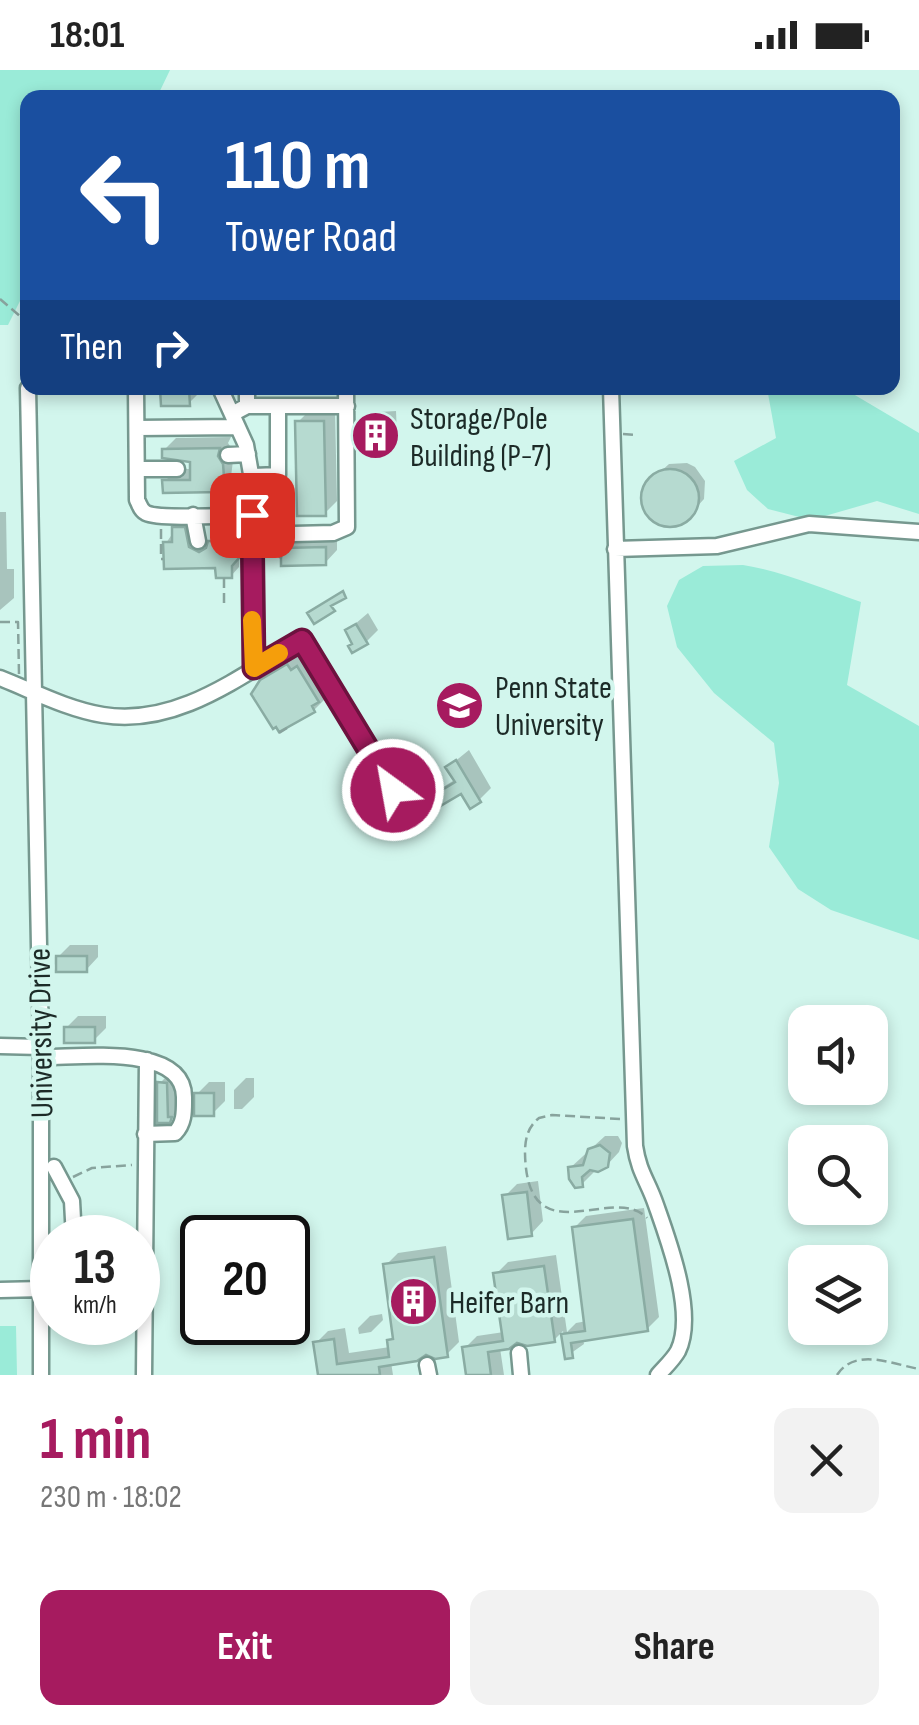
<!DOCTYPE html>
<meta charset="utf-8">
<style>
:root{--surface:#fff;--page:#f2f2f2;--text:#222;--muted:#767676;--accent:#a61b5f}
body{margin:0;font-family:"Sofia Sans Condensed",sans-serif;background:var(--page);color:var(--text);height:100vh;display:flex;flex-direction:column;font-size:38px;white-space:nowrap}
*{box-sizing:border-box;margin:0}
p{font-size:32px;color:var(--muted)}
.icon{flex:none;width:55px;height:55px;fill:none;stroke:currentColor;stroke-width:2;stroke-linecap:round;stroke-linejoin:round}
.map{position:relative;height:1305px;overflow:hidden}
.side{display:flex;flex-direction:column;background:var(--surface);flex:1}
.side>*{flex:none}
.hud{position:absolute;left:20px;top:20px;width:880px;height:305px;border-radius:20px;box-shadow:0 5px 15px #0003;background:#1a4fa0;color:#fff;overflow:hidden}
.fabs{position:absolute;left:788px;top:935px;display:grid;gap:20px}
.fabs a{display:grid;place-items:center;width:100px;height:100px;border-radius:20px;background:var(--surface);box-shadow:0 5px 15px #0003;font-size:50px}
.speed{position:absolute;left:30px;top:1145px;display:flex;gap:20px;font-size:50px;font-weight:700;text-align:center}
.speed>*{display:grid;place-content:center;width:130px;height:130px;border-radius:50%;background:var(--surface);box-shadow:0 5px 15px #0003;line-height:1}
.speed small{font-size:25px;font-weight:400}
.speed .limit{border:5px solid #111;border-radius:15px;background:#fff;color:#111}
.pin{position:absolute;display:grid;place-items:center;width:85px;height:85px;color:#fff;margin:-42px;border-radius:20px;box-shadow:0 5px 15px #0006}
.me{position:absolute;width:110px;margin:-55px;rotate:328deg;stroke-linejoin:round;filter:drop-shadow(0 0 8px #0008)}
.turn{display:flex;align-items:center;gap:35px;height:210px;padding:0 40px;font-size:45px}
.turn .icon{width:130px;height:130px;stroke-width:2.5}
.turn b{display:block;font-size:70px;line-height:85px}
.then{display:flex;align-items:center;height:95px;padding:0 40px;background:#0003;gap:20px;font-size:38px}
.round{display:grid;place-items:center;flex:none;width:105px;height:105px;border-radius:20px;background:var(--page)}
.headline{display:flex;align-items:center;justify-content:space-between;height:170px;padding:0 40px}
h1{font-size:60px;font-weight:700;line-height:75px;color:var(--accent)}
.primary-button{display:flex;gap:20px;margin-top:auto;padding:20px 40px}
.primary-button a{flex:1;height:115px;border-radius:20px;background:var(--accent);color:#fff;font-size:40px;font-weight:700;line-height:115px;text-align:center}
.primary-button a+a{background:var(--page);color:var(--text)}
.status{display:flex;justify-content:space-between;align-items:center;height:70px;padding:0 50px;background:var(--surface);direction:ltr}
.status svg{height:28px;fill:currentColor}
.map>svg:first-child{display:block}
.green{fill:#9aebd8}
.shadow{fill:#0003}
.building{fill:#b6dad0;stroke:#8aaca3;stroke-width:2.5}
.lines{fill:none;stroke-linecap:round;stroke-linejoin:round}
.minor-casing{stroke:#76988f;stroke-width:19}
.path{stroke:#88a39d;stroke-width:2.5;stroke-dasharray:10 5;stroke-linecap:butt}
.minor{stroke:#fff;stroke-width:14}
.route-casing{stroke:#6c123e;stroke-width:25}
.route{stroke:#a61b5f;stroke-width:18}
.slow{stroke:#f59e0b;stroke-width:18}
.labels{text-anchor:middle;stroke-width:9;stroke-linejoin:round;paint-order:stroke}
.poi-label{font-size:32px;fill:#1c2a27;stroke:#d2f6ed;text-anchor:start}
.street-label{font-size:32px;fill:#1c2a27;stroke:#d2f6ed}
</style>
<div class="status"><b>18:01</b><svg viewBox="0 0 49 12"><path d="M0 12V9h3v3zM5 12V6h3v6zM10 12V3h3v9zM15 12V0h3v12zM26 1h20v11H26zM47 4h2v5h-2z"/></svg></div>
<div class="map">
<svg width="919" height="1305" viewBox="0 0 919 1305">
<rect width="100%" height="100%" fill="#d2f6ed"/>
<path class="green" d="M0,0h170l-13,27 -129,1 -1,189 -19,38h-8z
M767,318h76l76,45v81l-42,-13 -66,19 -43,-11 -21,-19 -13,-29 42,-23z
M743,495c42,7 77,23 118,37l-14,83 72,41v214l-88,-30 -33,-21 -29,-42 10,-64 -5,-40 -60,-50 -37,-46 -10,-41 12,-26 24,-14z
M0,1256h16l1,49h-17z"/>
<path class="shadow" d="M163,318h38v3l-12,12 -26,1z
M310,340h25l2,91 -12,12 -27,-91z
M396,341l1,23 -13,12 -17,-22 12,-12z
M231,367l-3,6 6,9 -3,25 -12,12 -54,-8 12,-12h15v-10l-28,-9 12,-12z
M687,393l8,4 10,14 -1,18 -20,22 -8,3 -18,-2 -7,-4 -7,-16 3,-18 22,-20z
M0,442h6l1,57h7v29l-14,12z
M182,450h10l5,19 13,6 15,-21h14v11l8,12 -8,8v12l-8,9 -13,-11 -52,-22z
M337,466v14l-12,13 -41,-14 12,-12z
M368,543l10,17 -12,12 -11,1 -7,-13z
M300,584l3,6 7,-4 20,32 -6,6 2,4 -12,12 -52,-28 13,-13z
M469,680l22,38 -12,12 -17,-10 -45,18 12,-12 27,-17 -8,-12z
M70,875h28v12l-12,13 -28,-13z
M78,946h28v12l-12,12 -28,-12z
M172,1001l9,37 -12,12 -9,-37z
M246,1008h8v19l-12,12h-8v-19z
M209,1012h16v19l-12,12 -16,-19z
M605,1066h13l4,7 -3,9 -12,13 -13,3v4l-13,13 -11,-17z
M538,1111l5,40 -12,13 -26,-38 12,-12z
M644,1138l15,109 -12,12 -64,9 1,6 -17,12 -4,-25 -9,9h-37l-17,8 4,27h-35l-4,-27 12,-12 27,-4 -8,-58 12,-12 48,-7 11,77 9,-9 11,-2 -13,-93 12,-12z
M69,1150l6,18h-18v-6z
M446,1176l13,96 -12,12 -21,-2 -35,10 2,13h-73l-4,-32 12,-12 17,-3 4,25 41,-6 -1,-6 6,-6 -9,-70 12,-12z
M288,1221h6v33l-13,12 -17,-14h24z
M382,1244l1,6 -12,12 -12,2 -1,-6 12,-12z"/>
<path class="building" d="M160,318h29l1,18h-29z
M295,351h29l2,95h-29z
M385,352l1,27h-21v-26z
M220,378l-2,8 5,8 1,13 -5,5 1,10 -57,1 -1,-13h28v-18l-28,-4v-9z
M641 428a29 29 0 1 1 58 0a29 29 0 1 1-58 0Z
M172,457h13l4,20 10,5 7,-4 2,-7h6v-10h17l1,13 7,7v7l-7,8v12h-16l-1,-10 -51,1 -1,-27h9z
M326,477v18l-45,1v-18z
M343,521l3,7 -15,8 4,5 -21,13 -7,-11z
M356,554l12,20 -16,9 -4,-7 4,-2 -7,-14z
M287,594l4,6 6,-4 22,36 -7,4 3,6 -36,20 -3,-5 -3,2 -22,-35 9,-14z
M456,690l25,42 -11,7 -9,-15 -41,24 -6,-11 41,-25 -10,-15z
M56,886h31v16h-31z
M64,957h31v16h-31z
M157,1012l10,1 1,34h4l-2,6h-13z
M194,1023h20v23h-20z
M600,1075l10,8 -2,14 -10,5 -8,-2 -8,7 1,10 -8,1 -6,-9 -1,-12 15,-2 5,-16z
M527,1122l5,44 -24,3 -6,-44z
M633,1149l15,112 -77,12 2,15 -8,1 -4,-25 24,-3 -13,-104z
M434,1187l14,100 -13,2 -9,-4 -9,6 -38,6 1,8h-62l-5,-33 21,-3 3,25 52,-7 -2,-17 6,-1 -10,-75z
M544,1196l11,76 -28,4 -10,-3 -8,6 -21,3 3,23h-25l-4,-28 41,-6 -10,-68z
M262,1252h20v17h-20z"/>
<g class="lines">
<defs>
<path id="minor" d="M28,318l13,659v328
M136,318l1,112c3,5 3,10 9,13 14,7 86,2 106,2
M220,318l26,57 5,29 3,194
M247,318v18
M611,318l24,758c4,27 13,35 21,59 13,37 40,109 22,146 -5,9 -14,17 -20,24
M232,344l15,-8h100
M137,358l101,-1
M228,385l20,-1
M137,399h40
M251,406l27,-1v-69
M229,416l22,-1
M193,445l5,26
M252,465l81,-2 14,-6 -1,-139
M615,479l102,-3 92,-22 110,8
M0,608c33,13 67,31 103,37 75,12 138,-40 199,-75l91,150
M0,976l41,1
M41,987c37,1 143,-14 143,40 0,13 1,26 -9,36l-30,1
M54,1097l18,34 2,37
M0,1220l42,-1
M519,1283l2,22
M427,1295l2,10
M144,1305l3,-315"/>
</defs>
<use href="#minor" class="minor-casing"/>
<path class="path" d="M0,229l28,24
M315,318v1
M623,364l13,1
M161,459v30h2
M265,481l17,7
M224,508v30
M0,552h18l1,52
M279,663l8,-5
M620,1049l-68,-4 -13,3c-11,9 -14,20 -14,35 2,106 88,29 122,65
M73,1107l19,-9 40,-3
M837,1305c18,-28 55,-11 82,-6"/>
<use href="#minor" class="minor"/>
</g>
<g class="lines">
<defs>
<path id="route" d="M252,445l2,153 48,-28 91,150"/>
</defs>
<use href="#route" class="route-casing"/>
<use href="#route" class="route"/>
<path class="slow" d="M252,550l2,48 25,-15"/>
</g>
<defs>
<symbol id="building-disc" viewBox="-11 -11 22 22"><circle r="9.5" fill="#a61b5f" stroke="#d2f6ed"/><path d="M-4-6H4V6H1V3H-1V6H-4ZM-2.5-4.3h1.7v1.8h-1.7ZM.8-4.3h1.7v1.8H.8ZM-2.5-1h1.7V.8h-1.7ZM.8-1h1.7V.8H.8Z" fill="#fff"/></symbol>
<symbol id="university-disc" viewBox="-11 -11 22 22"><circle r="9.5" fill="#a61b5f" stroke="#d2f6ed"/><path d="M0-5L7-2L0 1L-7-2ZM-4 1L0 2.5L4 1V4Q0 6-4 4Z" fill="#fff"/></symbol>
</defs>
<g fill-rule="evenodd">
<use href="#building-disc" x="348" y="338" width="55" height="55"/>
<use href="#university-disc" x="432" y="608" width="55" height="55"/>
<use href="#building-disc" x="386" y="1204" width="55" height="55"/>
</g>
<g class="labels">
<g class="poi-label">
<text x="410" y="359">Storage/Pole<tspan x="410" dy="37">Building (P-7)</tspan></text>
<text x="495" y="628">Penn State<tspan x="495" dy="37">University</tspan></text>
<text x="449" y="1243">Heifer Barn</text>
</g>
<g class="street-label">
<text transform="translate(40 963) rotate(-91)" y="11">University Drive</text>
</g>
</g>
</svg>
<div class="fabs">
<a><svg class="icon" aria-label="sound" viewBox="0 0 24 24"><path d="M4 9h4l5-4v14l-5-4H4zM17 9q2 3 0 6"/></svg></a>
<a><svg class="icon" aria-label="search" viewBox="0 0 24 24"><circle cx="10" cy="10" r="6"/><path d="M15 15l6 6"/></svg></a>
<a><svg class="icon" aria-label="layers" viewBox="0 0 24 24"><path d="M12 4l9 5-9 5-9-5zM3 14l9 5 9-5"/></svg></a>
</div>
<div class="speed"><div>13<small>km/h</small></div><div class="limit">20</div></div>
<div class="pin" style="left:252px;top:445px;background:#d93025"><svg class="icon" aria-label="arrive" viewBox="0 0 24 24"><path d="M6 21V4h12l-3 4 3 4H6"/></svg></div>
<svg class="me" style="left:393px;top:720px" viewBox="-20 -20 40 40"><circle r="17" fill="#a61b5f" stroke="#fff" stroke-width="3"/><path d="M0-11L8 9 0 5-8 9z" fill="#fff"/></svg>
<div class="hud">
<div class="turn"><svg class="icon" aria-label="left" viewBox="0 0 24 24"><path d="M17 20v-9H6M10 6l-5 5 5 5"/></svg><div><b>110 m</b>Tower Road</div></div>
<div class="then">Then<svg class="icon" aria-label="right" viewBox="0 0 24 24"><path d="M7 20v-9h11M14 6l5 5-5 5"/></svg></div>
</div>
</div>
<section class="side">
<div class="headline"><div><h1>1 min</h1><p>230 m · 18:02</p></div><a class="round"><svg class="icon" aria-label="close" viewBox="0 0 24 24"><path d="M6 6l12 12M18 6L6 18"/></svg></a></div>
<div class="primary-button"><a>Exit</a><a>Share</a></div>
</section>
